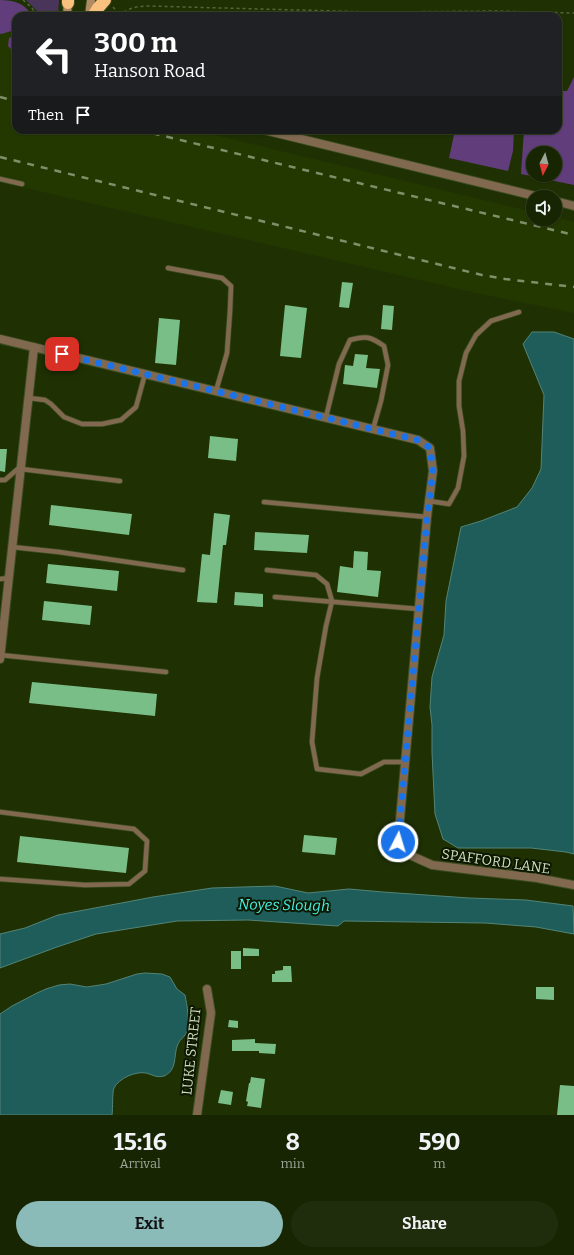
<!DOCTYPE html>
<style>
:root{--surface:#172502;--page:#202d0c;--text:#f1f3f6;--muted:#9ea599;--line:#364224;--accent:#8bbbb9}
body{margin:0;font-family:Bitter,serif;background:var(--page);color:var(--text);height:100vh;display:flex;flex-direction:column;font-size:15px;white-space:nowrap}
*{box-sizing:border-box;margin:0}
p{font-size:13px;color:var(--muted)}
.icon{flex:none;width:22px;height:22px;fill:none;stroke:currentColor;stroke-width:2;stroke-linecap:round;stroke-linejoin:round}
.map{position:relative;height:1115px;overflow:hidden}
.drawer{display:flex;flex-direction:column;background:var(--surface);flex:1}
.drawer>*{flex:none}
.top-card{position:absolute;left:12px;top:12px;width:550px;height:122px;border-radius:12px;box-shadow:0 1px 3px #0004,0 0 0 1px var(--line);background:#202124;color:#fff;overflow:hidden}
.needle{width:26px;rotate:186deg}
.fabs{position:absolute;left:526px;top:146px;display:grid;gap:8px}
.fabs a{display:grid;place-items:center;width:36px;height:36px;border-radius:50%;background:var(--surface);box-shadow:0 1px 3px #0004,0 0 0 1px var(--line);font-size:20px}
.pin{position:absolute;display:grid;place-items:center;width:34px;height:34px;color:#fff;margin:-17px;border-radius:8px;box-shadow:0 2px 6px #0006}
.me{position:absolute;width:44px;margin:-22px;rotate:5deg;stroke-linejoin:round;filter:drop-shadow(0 0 3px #0008)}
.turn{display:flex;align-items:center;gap:14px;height:84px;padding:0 16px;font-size:18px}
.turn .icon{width:52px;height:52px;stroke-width:2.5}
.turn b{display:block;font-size:28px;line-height:34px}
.then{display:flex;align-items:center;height:38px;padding:0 16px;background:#0003;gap:8px;font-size:15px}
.eta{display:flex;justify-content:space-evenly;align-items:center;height:68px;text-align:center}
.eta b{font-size:24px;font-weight:700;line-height:28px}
.button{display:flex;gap:8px;margin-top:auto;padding:8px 16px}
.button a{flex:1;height:46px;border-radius:24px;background:var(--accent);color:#111;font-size:16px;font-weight:700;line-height:46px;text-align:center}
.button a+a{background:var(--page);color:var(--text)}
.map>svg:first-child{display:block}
.built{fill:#233801}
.green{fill:#493559}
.forest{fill:#613d7b;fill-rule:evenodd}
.water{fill:#1e5d5a;stroke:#538478}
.building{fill:#7abe87}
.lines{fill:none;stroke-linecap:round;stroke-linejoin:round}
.lane-casing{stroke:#3b4d21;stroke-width:6}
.street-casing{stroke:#3b4d21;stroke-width:10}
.secondary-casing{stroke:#3b4d21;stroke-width:10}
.highway-casing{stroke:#3b4d21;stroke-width:14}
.path{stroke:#54663c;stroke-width:1.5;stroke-dasharray:3 3;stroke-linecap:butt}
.lane{stroke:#816950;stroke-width:4.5}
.street{stroke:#816950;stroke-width:8}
.secondary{stroke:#b18c63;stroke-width:8}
.highway{stroke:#f9c07e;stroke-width:12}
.rail{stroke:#7e8f69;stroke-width:2.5;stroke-dasharray:7 7;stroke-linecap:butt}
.route{stroke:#1a73e8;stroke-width:7;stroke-dasharray:0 12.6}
.labels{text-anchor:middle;stroke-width:4;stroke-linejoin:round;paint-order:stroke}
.street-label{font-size:14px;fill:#cfdfbf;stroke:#0d1701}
.water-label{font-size:15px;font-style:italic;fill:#45f0e6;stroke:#0d1701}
</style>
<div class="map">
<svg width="574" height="1115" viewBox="0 0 574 1115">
<rect width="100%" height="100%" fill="#1f3103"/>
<path class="built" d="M0,6l16,10v36l-4,34 4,1v43h178l339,82v7h22v-2l19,5v91l-98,-20 -476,-111z"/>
<path class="green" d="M26,0h33l-1,16h-18l-4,-6z"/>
<path class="forest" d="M0,0c14,0 25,3 32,16h-16v33h-5l-3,-3 1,-8 4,-2v-5c-5,0 -8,3 -13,3z
M574,77v108l-53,-11 3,-44h34v-39h9zM533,153h22v22h-22z
M455,130h59l-1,21 -5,20 -59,-13z"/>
<path class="water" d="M532,332h22l20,7v515l-8,-2 -35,-4h-73l-15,-9 -8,-25 -3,-62v-27l-2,-18 2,-30 12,-42 2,-34 15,-74 20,-6 36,-14 15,-19 9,-19 3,-74 -21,-51z
M275,886l33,7 41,-4 34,3 86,6 57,2 47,6 1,28 -38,-7 -51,-4 -141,-2 -6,5 -90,-6 -71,1 -81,13 -39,13 -57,21v-34l25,-6 33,-13 95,-18 59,-9z
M145,973l17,1 8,3 7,12 8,6c2,11 5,25 2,36 -1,5 -7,8 -9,13 -5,11 0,26 -14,32 -7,2 -11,-1 -18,-3 -10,-2 -27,5 -32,15 -2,5 -1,20 -2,27h-112v-101l12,-8 25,-13 9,-4 13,-4 11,-1 17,3 19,-3 31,-10z"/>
<path class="building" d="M342,282l11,1 -4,25 -10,-1z
M285,305l22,3 -6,50 -21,-2z
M383,305l11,1 -2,24 -11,-1z
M159,318l21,2 -4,45 -21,-2z
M355,354l13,1 -2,13 14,1 -3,19 -34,-4 2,-19 8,1z
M210,436l28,3 -2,22 -28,-3z
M0,449h7l-2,23 -5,-1z
M51,505l81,9 -3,21 -80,-10z
M214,513l16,2 -4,30h-3l-6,58 -20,-1 5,-48 8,1z
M255,532l54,3 -2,18 -53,-3z
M354,551l14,1 -1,18 14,1 -3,26 -41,-5 3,-26 13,2z
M48,564l71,7 -2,20 -71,-8z
M235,592l28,2v13l-29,-2z
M44,601l48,5 -2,19 -48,-5z
M32,682l125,12 -2,22 -126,-13z
M304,835l33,3 -2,17 -33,-3z
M20,836l109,12 -3,25 -109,-11z
M243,948l16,1v7h-16z
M231,951h10v18h-10z
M283,966h8l1,16h-20v-8h3v-3l8,-1z
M536,987h18v13l-18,-1z
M229,1020l9,1v7l-10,-1z
M255,1039v4l21,1 -1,10 -16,-1v-2h-27v-11z
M251,1077l14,2 -4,29 -14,-2 1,-4 -2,-1 3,-18h1z
M560,1085l14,1v29h-17z
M221,1090l12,2 -2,13 -13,-2z"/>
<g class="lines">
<defs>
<path id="lane" d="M0,179l22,5
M168,268l54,10 9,8 -1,25 -3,42 -11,38
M29,398l16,2 6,4 13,13 18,7h20l19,-4 15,-13 9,-33
M326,417l13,-53 11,-24c16,-5 21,-3 34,6l4,19 -7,36 -8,28
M21,469l99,12
M0,480h5l15,-13
M429,501l20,3 9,-16 6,-32 -1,-25 -4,-25v-25l7,-28 10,-18 15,-14 28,-9
M264,502l163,15
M12,547l47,5 124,18
M267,570l49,5 11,9 5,17 -6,25 -9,52 -5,64 5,27 44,5 23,-12h21
M0,579l9,-1
M275,597l144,12
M0,655l166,17
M0,812l134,17 13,12 -2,30 -16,13 -44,1 -85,-6"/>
<path id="street" d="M264,130l275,67
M555,201l19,5
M0,339l418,101 12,8 3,23 -6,46 -29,325 14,14 20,9 105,13 37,7
M0,659l34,-312
M197,1115l14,-102 -4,-24"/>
<path id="secondary" d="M67,16l1,-16
M89,16l2,-16"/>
<path id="highway" d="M68,0v3
M93,16l5,-8 7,-8"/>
</defs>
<use href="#lane" class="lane-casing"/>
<use href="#street" class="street-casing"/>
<use href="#secondary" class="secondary-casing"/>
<use href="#highway" class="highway-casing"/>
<path class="path" d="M23,0l8,7 7,9
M113,7l7,8
M119,16c9,-8 18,-10 29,-10l225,6 124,-1 77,2"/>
<use href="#lane" class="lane"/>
<use href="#street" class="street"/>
<use href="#secondary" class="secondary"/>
<use href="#highway" class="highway"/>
<path class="rail" d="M0,97l16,4
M139,130l435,105
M0,157l482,118 23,4 69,8"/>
</g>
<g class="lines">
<path class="route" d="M62,354l356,86 12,8 3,23 -6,47 -29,324"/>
</g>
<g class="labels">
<g class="street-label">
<text transform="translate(496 861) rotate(8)" y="5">SPAFFORD LANE</text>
<text transform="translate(191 1051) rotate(-84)" y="5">LUKE STREET</text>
</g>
<g class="water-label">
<text transform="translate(284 905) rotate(1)" y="5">Noyes Slough</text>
</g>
</g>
</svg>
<div class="fabs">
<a><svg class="needle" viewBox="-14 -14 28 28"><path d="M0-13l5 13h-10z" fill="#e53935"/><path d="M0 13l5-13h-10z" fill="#9ea599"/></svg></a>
<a><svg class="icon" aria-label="sound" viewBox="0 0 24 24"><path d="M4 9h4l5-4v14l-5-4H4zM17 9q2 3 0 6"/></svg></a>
</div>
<div class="pin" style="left:62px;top:354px;background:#d93025"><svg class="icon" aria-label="arrive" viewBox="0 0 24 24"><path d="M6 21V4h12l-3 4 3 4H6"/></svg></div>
<svg class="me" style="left:398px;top:842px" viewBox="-20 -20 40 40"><circle r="17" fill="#1a73e8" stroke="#fff" stroke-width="3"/><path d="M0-11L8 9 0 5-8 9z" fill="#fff"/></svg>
<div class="top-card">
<div class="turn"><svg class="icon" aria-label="left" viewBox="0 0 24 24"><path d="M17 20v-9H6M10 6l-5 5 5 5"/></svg><div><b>300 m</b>Hanson Road</div></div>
<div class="then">Then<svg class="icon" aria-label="arrive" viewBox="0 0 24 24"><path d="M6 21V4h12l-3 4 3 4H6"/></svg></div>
</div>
</div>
<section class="drawer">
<div class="eta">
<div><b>15:16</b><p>Arrival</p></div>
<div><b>8</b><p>min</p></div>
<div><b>590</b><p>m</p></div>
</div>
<div class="button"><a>Exit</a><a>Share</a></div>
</section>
